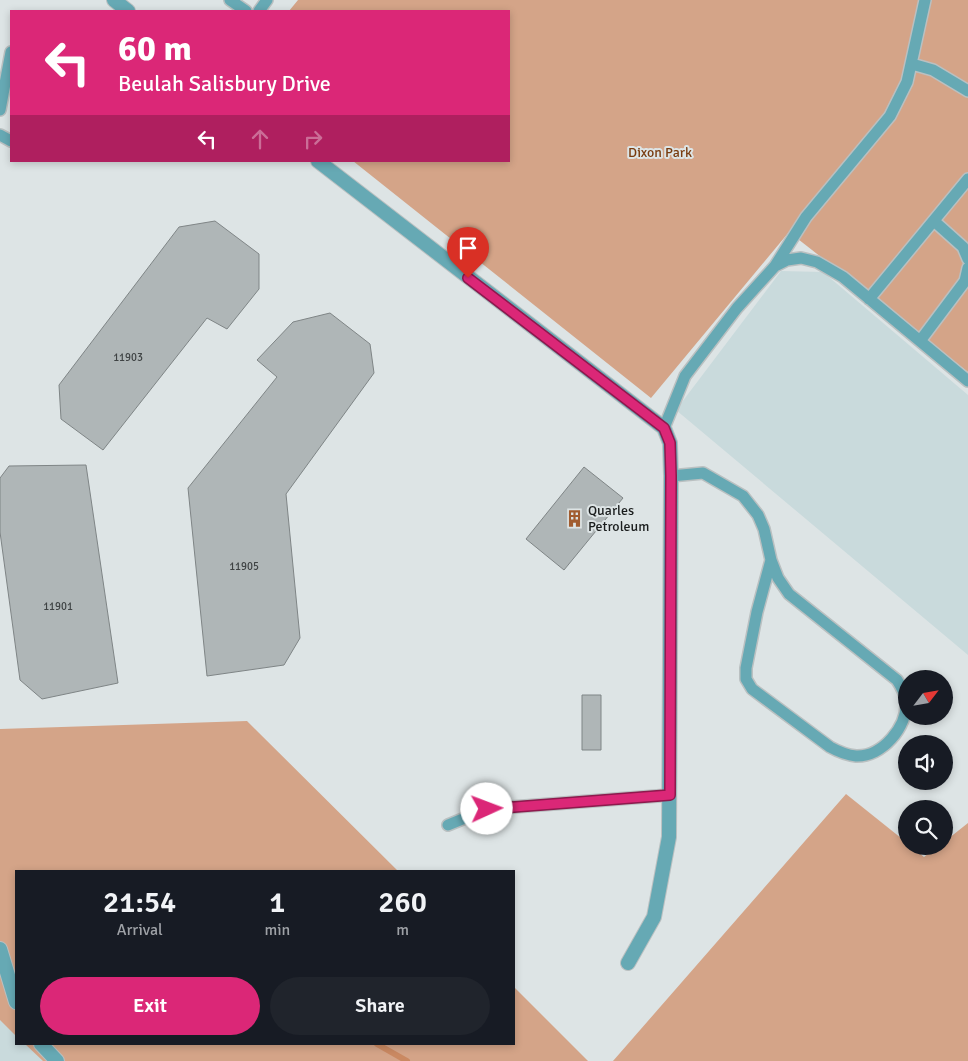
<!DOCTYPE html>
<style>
:root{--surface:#171b24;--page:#20242c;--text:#f1f3f6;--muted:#9ea1a6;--accent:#db2777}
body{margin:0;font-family:Signika,sans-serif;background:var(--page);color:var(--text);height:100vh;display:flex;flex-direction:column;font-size:19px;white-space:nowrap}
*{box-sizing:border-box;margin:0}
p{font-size:16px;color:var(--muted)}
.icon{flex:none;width:28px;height:28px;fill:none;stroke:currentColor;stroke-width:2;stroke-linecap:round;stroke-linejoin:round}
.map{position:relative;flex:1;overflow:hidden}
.panel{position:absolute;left:15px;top:870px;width:500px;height:175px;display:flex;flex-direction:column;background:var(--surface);border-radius:0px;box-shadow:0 2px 8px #0003}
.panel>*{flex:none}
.banner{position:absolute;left:10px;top:10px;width:500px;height:152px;border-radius:0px;box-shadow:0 2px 8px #0003;background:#db2777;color:#fff;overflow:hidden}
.needle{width:32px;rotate:59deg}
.tools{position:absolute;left:898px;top:670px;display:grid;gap:10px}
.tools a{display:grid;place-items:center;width:55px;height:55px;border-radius:50%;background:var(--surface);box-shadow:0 2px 8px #0003;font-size:25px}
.pin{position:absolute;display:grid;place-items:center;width:42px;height:42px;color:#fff;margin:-51px -21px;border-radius:50% 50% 50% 0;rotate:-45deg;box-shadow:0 0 5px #0007}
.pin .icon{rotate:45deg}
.me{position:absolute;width:55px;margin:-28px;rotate:88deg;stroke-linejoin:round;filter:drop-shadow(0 0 4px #0008)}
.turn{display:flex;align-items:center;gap:18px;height:105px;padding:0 25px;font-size:22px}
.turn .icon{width:65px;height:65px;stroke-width:2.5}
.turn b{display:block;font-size:35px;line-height:42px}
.lanes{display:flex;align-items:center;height:48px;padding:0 25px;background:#0003;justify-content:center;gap:25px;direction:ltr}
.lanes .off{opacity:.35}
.eta{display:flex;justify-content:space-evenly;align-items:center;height:85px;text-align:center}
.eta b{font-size:30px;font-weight:600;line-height:35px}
.action{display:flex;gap:10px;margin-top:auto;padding:10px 25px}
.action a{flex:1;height:58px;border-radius:30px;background:var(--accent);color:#fff;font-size:20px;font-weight:600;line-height:58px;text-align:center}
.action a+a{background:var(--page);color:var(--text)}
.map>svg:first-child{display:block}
.built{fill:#c9dadc}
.green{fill:#d4a488}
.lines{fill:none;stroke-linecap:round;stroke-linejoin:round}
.stream{stroke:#ca8962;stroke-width:6}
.building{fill:#afb6b7;stroke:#7f8586}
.service-casing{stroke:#bac0c1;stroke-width:14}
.minor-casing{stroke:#bac0c1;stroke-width:16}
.service{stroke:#66a9b4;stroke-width:11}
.minor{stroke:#66a9b4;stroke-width:14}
.route-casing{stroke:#8e194d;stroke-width:12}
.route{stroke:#db2777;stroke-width:9}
.labels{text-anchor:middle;stroke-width:4;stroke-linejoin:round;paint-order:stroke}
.number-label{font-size:11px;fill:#3f4344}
.park-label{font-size:14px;fill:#793c10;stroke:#dde4e5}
.poi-label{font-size:14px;fill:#1a1d1d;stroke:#dde4e5;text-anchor:start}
</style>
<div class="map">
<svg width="968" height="1061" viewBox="0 0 968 1061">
<rect width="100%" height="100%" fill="#dde4e5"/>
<path class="built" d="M781,271l42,1 145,123v260l-292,-245z
M0,1020l16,4v20h87l19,17h-122z"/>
<path class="green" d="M298,0h670v372l-179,-140 -138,166 -298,-237h156v-150h-220z
M247,721l151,150h-382v165l-16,-16v-291z
M846,794l60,48v4h5l13,11 14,-11h6v-4l24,-19v238h-355z
M514,987l74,74h-545l-18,-17h489z"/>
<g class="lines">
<path class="stream" d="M377,1044l30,17"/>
</g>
<path class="building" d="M215,221l44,33v35l-32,40 -20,-11 -104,132 -42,-31 -2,-34 120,-158z
M330,313l40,31 4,29 -88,121 14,144 -16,27 -77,11 -19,-188 89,-111 -20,-17 36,-38z
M86,465l32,218 -76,16 -22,-19 -20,-148v-54l9,-12z
M584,467l39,31 -59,72 -38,-31z
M582,695h19v55h-19z"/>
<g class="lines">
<defs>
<path id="service" d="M230,0l16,11
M259,11l8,-11
M912,64l21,6 35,21
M0,110l11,-58
M0,135l11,6
M934,221l29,26 5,12
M775,266l31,-49 84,-101 17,-34 18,-82
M869,299l99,-120
M920,341l45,-60 3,-13
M664,428l21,-52 52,-68 38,-42 12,-6 14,-2 16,4 26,15 125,104
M671,476l32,-3 40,23 15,19 6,14 7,31
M771,560l7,18 11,16 108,86c4,6 8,13 9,21 2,26 -24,56 -50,55 -10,-1 -17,-4 -26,-9l-78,-58 -6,-10v-11l11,-56z
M448,825l39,-16 183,-14"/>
<path id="minor" d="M114,0l14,11
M318,161l346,267 6,15 1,33 -2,361 -15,80 -26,46
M0,949l16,53
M41,1044l16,17"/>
</defs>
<use href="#service" class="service-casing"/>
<use href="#minor" class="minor-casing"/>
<use href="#service" class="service"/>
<use href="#minor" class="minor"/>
</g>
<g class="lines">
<defs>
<path id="route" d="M468,278l196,150 6,15 1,33 -1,319 -183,14"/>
</defs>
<use href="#route" class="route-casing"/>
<use href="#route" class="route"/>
</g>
<defs>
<symbol id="building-bare" viewBox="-9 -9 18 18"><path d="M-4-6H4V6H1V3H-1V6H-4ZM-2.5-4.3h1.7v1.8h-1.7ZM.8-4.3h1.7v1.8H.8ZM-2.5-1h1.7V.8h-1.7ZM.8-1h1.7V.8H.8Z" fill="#a15c2f" stroke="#dde4e5" stroke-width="2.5" paint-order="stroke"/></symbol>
</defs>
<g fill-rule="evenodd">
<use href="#building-bare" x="562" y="506" width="25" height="25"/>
</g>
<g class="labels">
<g class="number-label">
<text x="128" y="361">11903</text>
<text x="244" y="570">11905</text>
<text x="58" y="610">11901</text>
</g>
<g class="park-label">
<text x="660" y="157">Dixon Park</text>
</g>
<g class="poi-label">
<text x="588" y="515">Quarles<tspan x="588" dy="16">Petroleum</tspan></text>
</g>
</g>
</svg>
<div class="tools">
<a><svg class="needle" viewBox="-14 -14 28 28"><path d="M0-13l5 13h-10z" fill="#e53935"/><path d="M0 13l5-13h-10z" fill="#9ea1a6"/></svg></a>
<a><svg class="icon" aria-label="sound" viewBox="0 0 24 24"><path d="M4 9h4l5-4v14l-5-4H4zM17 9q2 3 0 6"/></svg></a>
<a><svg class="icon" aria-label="search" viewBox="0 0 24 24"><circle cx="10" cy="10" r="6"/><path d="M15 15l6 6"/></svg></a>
</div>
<div class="pin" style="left:468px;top:278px;background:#d93025"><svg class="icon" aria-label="arrive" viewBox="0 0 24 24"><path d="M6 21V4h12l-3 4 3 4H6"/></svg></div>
<svg class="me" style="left:487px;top:809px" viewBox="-20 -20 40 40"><circle r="19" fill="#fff"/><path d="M0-13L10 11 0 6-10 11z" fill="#db2777"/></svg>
<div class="banner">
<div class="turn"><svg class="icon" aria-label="left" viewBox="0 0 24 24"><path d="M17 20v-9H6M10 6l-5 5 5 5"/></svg><div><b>60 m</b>Beulah Salisbury Drive</div></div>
<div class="lanes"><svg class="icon" aria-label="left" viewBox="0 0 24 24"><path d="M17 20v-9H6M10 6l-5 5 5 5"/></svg><svg class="icon off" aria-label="ahead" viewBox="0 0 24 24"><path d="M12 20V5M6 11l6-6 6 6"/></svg><svg class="icon off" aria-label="right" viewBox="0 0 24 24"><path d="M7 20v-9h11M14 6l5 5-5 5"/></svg></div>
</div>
<section class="panel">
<div class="eta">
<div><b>21:54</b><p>Arrival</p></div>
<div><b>1</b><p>min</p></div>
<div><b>260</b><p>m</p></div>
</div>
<div class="action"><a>Exit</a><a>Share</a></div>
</section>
</div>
